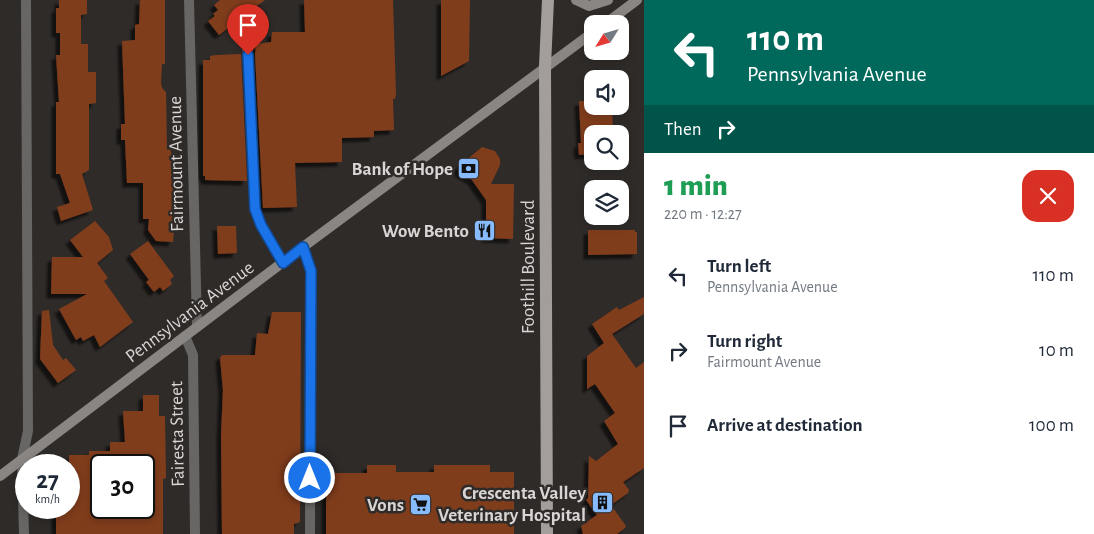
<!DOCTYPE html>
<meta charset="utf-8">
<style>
:root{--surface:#fff;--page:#f6f6f7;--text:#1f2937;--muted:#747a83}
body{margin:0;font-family:"Alegreya Sans",sans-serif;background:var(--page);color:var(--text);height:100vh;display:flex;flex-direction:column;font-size:19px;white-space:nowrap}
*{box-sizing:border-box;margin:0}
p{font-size:16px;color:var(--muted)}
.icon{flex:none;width:28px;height:28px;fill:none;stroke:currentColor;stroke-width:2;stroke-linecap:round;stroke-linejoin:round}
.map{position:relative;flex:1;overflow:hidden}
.drawer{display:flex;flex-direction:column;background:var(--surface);width:450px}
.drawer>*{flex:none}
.top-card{background:#00695c;color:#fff;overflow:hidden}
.needle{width:32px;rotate:233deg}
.tools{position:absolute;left:584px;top:15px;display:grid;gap:10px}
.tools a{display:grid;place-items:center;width:45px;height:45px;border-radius:10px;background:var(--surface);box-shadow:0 2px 8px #0003;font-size:25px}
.speed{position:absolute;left:15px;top:454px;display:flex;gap:10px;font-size:25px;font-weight:700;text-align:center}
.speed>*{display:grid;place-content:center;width:65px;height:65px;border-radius:50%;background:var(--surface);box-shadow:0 2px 8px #0003;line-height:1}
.speed small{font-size:12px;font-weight:400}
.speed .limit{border:2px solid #111;border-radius:8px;background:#fff;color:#111}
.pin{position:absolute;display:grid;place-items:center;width:42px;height:42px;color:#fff;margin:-51px -21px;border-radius:50% 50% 50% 0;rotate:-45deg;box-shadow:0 0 5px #0007}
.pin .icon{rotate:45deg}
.me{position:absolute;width:55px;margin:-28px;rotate:0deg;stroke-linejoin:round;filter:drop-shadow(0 0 4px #0008)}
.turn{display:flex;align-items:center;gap:18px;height:105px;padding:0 20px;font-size:22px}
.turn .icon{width:65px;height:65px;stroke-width:2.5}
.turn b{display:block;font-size:35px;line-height:42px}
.then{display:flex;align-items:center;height:48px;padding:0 20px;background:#0003;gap:10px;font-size:19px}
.round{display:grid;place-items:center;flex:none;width:52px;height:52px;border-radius:15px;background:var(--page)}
.headline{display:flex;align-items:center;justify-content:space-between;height:85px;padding:0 20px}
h1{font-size:30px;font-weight:800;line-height:38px;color:#1e9e55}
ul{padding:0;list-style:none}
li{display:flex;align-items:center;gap:15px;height:75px;padding:0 20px}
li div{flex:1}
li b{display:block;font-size:19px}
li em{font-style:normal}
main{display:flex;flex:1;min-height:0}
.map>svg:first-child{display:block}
.building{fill:#803d1d;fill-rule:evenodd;filter:url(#shadow)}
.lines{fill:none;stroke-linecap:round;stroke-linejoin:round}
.minor{stroke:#686565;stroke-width:10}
.secondary{stroke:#898684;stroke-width:10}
.primary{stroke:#a39e9c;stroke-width:12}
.route-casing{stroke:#114b97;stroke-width:12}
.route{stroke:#1a73e8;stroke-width:9}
.labels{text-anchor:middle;stroke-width:5;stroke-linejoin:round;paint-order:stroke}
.street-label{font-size:19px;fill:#d8d5d4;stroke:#2f2b29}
.poi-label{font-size:19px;font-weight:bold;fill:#d8d5d4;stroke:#2f2b29;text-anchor:end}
</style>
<main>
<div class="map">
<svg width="644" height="534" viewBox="0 0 644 534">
<defs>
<filter id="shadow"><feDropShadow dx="-4.5" dy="4.5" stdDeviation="1" flood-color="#0009"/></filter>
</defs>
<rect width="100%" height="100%" fill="#2f2b29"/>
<path class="building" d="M59,0h28v14l-6,1v29h7v28h8v31l-7,1v66l-7,4 11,36 -32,11 -4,-14 13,-4 -10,-29h-4v-72h3l-3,-47h4v-22h-4v-25h3z
M140,0h25v64h-3l-1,19 1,5 4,4 1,58 3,-1 4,12 1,58 -2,23 -17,-1 -8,-11 1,-11h-6v-36h-16l-2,-43h-4v-16h4l-3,-83 13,-1v-15l4,-1z
M220,0h45l-46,35 -11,-14 7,-5 -2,-2 5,-4 -4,-5z
M304,0h89l3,94 -1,5h-2l1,31 -20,1v6l-32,1v24l-47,1 2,44 -34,1 -8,-154 1,-10 15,-2 1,-10h33z
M441,0h29l-1,61 -28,15z
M241,54l6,127 -42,-1v-4h-2v-116h7v-4l6,-1z
M579,101h13v5h20l1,28h-21v18h-2v2l-11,1 -1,-12h3z
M482,147l13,4 5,8v6l-9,19h23l-1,55 -27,-1v-38l-14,-20 -13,-8v-6z
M95,221l14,16 4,13 -16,13 11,15 -4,3 29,41 -33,25 -6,-12 -11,6 -2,-4 -5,3 -17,-31 28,-15h-36l1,-37h31l-13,-17z
M217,226h19l1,27 -19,1z
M588,230h47v2h2v22l-49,1z
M148,241l26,35 -4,4 2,4 -9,7 -3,-4 -6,5 -8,-10 3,-2 -19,-26z
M644,297v17l-32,20 24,34 8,-6v106l-21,14 6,8 -1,3 -17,12 15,21 -1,2 -8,6h-34l-2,-8 16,-11 -11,-15 2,-2 1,-42 7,5 22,-17 -14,-23 11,-8 -20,-29 -8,5v-33l17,-13 -12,-19 25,-17 2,3z
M49,310l4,35 10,15 3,-2 10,12 -18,13 -18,-24 2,-48z
M272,312h29l-1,210 -6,2v10h-72l-1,-99 2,-45 -3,-32 2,-3h33l2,-22 11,1z
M143,395h16v21h6l1,62 -3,1v55h-107v-26h13v-53h20v-4h21v-9h15l-2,-31h20zM101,465h43v43h-43z
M367,465h29v7h38v-7h56v7h24v62h-188v-61h41z"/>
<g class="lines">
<path class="minor" d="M189,0l8,327
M247,36l8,173 6,16 22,38
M303,247l8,24 -1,263
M185,336l8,19 2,179
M24,534l-2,-75 6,-28 -2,-431"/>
<path class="secondary" d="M576,0l13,6 19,-6
M605,24l32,-24
M0,476l303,-229 289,-214"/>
<path class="primary" d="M547,534l-2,-468 3,-66"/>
</g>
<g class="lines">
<defs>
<path id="route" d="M248,55l7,154 6,16 22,38 20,-16 8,24 -1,207"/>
</defs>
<use href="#route" class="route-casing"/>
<use href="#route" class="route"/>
</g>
<defs>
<symbol id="bank-square" viewBox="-11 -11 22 22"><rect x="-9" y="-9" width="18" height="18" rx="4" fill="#87bbfb" stroke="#2f2b29"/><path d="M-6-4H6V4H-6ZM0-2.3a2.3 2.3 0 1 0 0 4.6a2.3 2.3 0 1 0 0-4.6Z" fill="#111"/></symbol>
<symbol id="restaurant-square" viewBox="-11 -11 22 22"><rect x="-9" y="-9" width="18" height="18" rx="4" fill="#87bbfb" stroke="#2f2b29"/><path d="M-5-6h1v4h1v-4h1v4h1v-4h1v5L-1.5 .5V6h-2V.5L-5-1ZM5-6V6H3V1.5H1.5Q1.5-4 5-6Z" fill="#111"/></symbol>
<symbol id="building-square" viewBox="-11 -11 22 22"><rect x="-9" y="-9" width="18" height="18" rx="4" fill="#87bbfb" stroke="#2f2b29"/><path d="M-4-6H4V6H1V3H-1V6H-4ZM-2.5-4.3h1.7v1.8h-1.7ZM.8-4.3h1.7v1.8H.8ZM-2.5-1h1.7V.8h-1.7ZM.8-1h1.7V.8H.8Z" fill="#111"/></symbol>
<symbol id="supermarket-square" viewBox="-11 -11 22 22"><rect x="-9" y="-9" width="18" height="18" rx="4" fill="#87bbfb" stroke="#2f2b29"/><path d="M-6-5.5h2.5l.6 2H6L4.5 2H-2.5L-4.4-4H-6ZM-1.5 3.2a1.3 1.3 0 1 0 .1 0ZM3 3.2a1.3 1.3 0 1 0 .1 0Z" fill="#111"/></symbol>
</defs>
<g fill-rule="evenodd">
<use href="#bank-square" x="456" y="156" width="25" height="25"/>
<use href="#restaurant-square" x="472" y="218" width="25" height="25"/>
<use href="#building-square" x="590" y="490" width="25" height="25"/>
<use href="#supermarket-square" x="408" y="492" width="25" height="25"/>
</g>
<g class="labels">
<g class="street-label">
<text transform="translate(175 164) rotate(-91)" y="7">Fairmount Avenue</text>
<text transform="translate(527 267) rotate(-90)" y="7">Foothill Boulevard</text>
<text transform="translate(189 311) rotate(-37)" y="7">Pennsylvania Avenue</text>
<text transform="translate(176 434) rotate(-91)" y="7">Fairesta Street</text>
</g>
<g class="poi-label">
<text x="453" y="175">Bank of Hope</text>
<text x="469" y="237">Wow Bento</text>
<text x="586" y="499">Crescenta Valley<tspan x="586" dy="22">Veterinary Hospital</tspan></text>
<text x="404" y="511">Vons</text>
</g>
</g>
</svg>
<div class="tools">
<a><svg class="needle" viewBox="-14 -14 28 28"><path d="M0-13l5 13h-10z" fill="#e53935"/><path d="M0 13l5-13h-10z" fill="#747a83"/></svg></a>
<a><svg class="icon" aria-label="sound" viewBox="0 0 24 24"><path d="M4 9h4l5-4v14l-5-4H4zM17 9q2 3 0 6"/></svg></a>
<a><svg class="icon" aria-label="search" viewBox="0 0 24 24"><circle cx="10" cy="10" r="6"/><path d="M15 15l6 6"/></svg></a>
<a><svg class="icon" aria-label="layers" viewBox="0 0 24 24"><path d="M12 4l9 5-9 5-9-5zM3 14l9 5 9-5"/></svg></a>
</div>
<div class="speed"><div>27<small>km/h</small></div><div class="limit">30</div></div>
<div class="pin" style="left:248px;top:55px;background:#d93025"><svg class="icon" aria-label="arrive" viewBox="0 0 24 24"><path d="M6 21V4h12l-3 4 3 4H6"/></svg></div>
<svg class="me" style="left:310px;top:478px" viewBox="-20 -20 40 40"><circle r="17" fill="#1a73e8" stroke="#fff" stroke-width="3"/><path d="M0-11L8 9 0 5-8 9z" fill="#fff"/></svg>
</div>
<section class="drawer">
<div class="top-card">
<div class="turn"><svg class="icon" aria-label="left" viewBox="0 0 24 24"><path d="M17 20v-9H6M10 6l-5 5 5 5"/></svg><div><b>110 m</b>Pennsylvania Avenue</div></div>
<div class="then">Then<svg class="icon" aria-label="right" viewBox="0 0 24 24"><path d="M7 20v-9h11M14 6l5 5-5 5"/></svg></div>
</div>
<div class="headline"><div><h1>1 min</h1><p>220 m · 12:27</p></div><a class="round" style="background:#d93025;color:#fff"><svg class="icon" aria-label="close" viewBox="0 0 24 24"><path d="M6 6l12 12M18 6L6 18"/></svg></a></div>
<ul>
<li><svg class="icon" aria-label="left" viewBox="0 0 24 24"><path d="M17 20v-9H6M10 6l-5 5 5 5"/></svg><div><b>Turn left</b><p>Pennsylvania Avenue</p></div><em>110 m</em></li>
<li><svg class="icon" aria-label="right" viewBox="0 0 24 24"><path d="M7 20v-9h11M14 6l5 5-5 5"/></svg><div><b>Turn right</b><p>Fairmount Avenue</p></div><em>10 m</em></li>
<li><svg class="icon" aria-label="arrive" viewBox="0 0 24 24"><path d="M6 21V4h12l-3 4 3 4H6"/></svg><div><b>Arrive at destination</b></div><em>100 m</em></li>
</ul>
</section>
</main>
